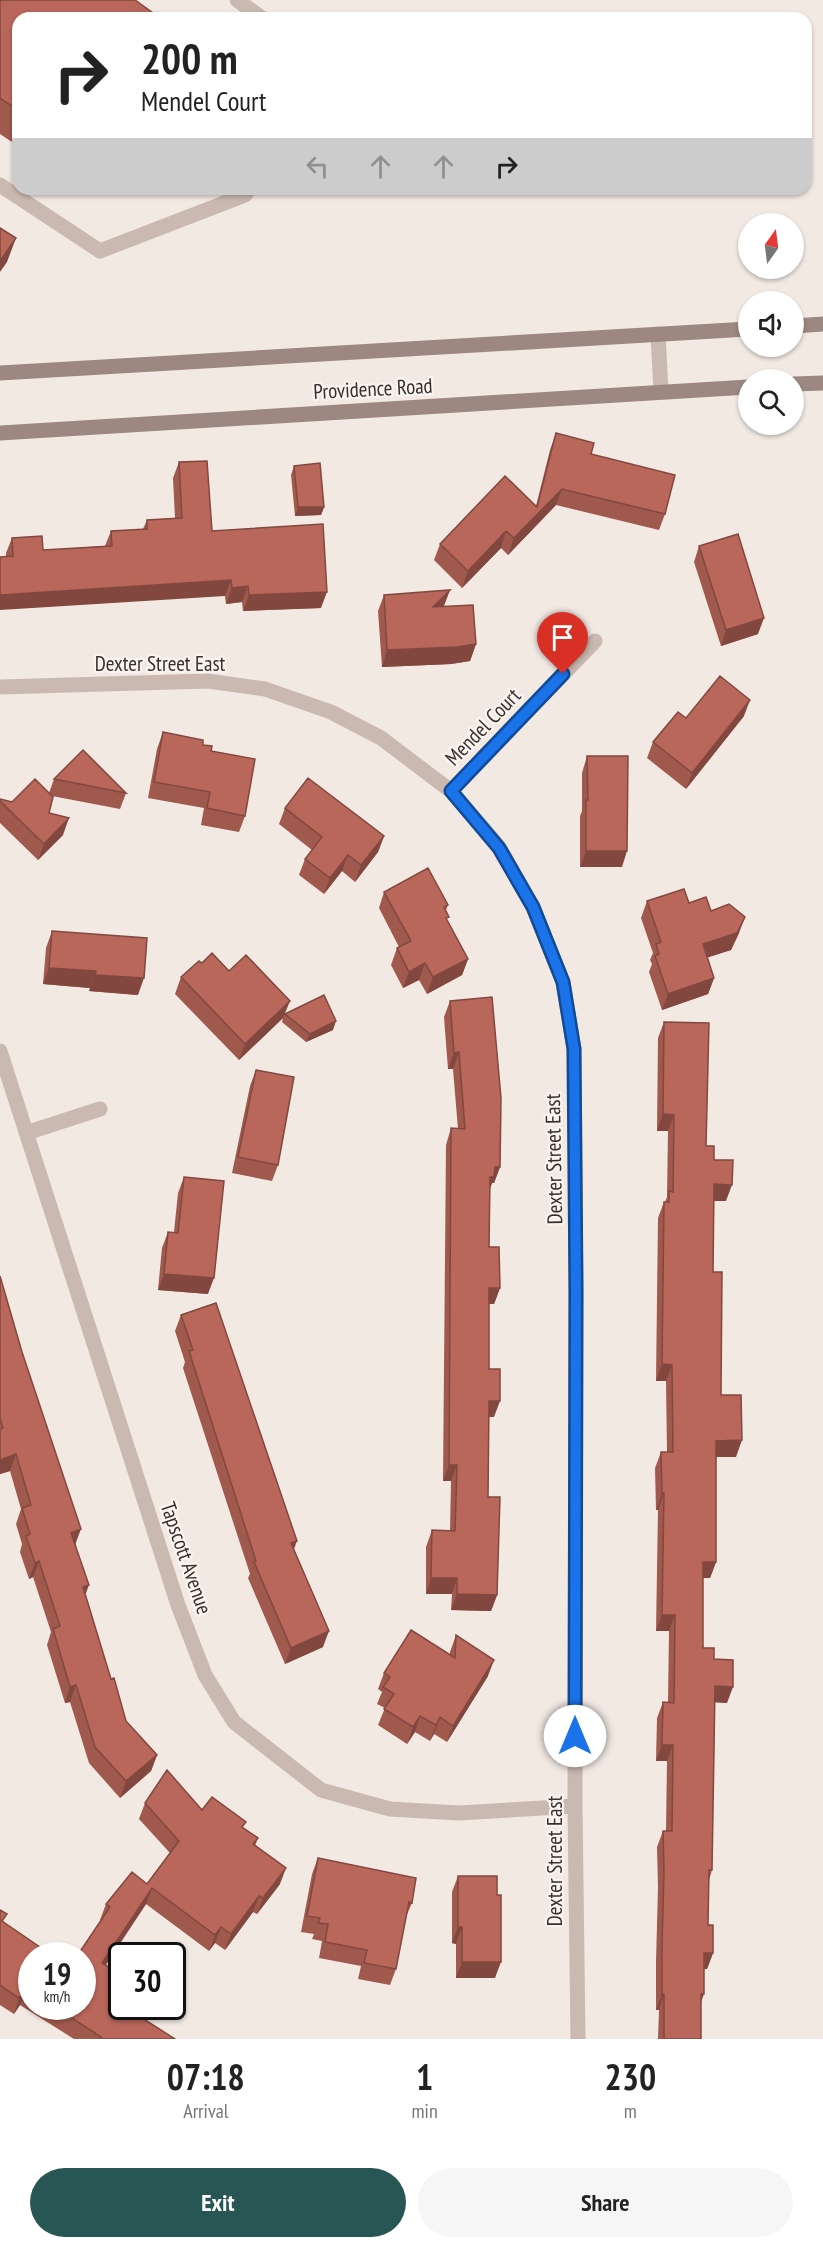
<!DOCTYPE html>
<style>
:root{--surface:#fff;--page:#f6f6f6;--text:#222;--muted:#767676;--accent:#275654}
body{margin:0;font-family:"PT Sans Narrow",sans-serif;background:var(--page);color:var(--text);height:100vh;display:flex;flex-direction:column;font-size:22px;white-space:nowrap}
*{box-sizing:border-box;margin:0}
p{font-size:20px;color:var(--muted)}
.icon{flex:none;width:33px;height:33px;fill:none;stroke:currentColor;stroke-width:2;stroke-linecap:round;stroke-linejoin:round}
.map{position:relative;height:2039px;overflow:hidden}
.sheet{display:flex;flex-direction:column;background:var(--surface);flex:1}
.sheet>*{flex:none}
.top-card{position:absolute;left:12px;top:12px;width:800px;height:183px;border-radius:18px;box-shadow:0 2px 4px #0004;background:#fff;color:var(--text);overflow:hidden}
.needle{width:39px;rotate:14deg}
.fabs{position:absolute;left:738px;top:213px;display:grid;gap:12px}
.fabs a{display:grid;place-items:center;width:66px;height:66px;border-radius:50%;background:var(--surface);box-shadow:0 2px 4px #0004;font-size:30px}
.speed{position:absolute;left:18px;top:1942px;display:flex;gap:12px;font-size:30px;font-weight:700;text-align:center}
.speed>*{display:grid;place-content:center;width:78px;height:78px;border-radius:50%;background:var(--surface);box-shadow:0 2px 4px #0004;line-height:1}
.speed small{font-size:15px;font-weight:400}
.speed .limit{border:3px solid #111;border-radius:9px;background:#fff;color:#111}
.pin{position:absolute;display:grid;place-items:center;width:51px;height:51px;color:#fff;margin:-62px -26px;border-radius:50% 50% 50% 0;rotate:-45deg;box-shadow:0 0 6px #0007}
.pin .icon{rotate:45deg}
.me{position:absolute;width:66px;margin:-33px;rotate:0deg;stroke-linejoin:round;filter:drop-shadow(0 0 4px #0008)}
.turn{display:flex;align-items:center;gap:21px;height:126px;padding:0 30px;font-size:27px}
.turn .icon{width:78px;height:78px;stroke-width:2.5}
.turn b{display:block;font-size:42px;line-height:51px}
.lanes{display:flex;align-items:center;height:57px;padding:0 30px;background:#0003;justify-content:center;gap:30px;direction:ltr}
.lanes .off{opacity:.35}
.eta{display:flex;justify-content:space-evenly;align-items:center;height:102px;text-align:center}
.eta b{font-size:36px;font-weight:700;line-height:42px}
.primary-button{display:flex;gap:12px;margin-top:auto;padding:12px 30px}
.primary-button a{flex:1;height:69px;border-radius:36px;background:var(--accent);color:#fff;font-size:24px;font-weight:700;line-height:69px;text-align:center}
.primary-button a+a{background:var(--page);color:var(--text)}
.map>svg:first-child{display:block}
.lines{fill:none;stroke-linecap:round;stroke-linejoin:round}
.service{stroke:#c9b9b0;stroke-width:15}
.minor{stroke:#c9b9b0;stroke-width:15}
.secondary{stroke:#9c8881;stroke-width:15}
.wall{fill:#9f594d}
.shaded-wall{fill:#82483f}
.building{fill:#b9675a;stroke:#82483f;stroke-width:1.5}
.route-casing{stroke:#114b97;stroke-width:15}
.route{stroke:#1a73e8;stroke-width:10}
.labels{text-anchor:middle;stroke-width:4.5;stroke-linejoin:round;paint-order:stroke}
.street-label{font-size:21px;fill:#392f2d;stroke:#f9f4ef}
</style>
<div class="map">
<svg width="823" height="2039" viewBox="0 0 823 2039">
<rect width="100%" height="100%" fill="#f2e9e3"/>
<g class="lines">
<path class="service" d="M237,0l25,18
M0,185l100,66 145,-56 4,-6
M658,334l3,58"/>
<path class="minor" d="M0,687l208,-6 57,8 66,23 50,26 70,53 48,56 34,60 30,75 11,67 2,241 -1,516 3,233
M451,791l144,-150
M0,1051l178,554 27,70 29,47 87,68 69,19 69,4 116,-7
M26,1133l74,-24"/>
<path class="secondary" d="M794,326l29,-2
M0,373l748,-44
M794,384l29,-1
M0,433l748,-46"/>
</g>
<path class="wall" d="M0,0l18,18v128l-18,-12z
M81,189h10l-3,5z
M556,433l35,21 74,60 -6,16 -103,-25 -48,50 -7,-7 -39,40 -28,-28 6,-16 96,-38 14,-56z
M179,462l33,69 109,77 -78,3 -1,-9 -16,2 -1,-8 -219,-40v-3l6,-15 31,12 62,-4 6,-15 32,-2 4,-9 28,-2 -2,-40z
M294,466l30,41 -3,8 -26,1 -4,-41z
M699,546l59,88 -37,12 -27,-84z
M384,595l60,12 32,37 -6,17 -19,3 -69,3 -4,-56z
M744,716l-58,73 -39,-31 6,-16z
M163,732l40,13 8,6 34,65 -6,16 -38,-7 3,-17 -56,-10 9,-49z
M587,756l35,111h-42v-51l2,-5v-38z
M54,779l72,14 -6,16 -68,-13 -3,17 14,22 -25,25 -38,-37v-24l12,3 37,-9z
M285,808l99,28 -6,16 -23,30 -13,-11 -18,23 -25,-19 6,-16 7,-9 -33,-26z
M384,892l64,13 -2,5 1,12 21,37 -6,16 -35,19 -8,-14 -16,8 -12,-23 6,-17 2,-1 -20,-39z
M647,901l42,2 22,8 28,22 -8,17 -24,7 7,21 -6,16 -46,16 -13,-38 3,-8 -2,-4 3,-7 -12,-35z
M52,931l86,64 -49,-4 1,-3 -47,-4 3,-36z
M202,963l27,8 57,43 47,16 -27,12 -24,-20 1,-4 -44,42 -64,-66 6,-17z
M450,1001l50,166 -6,16h-2l-2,6 -1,58 11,41 -6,16h-5v65l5,48h-5l-1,80 9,98 -6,16 -40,-1 1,-16h-26v-47l6,-17 18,1 1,-50h-8l3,-336 5,-17 7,1 -5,-60h-5l-4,-52z
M664,1022l42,124 8,14 12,41h-12l-1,71 8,123 15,62h-20v105l-6,16h-7v70l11,11 13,44 -12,-1 -3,168 -3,10 -1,45 5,28 -6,16h-3l-3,35v35h-43l1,-29h-3v-48l2,-75 -1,-40 6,-16h3l1,-70h-11l1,-43 6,-16h5l1,-71h-13l2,-121h-2l-1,-42 6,-16h6l-1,-71h-10l2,-163 6,-16h1l2,-5 1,-66h-11l1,-93z
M256,1070l22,95 -6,16 -40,-8 18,-87z
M184,1177l24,117 -50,-4 4,-42 6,-16h6l4,-39z
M0,1276l76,269 9,51 26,83 15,42 31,34 -6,16 -31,27 -31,-35 -19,-61 -5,1 -18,-58 4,-13 -18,-55 -4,2 -9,-27 2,-8 -6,-20 5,-15 -11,-38 -10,3z
M181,1315l113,235 29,97 -38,17 -37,-86 2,-4 -67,-206 2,-6 -10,-31z
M456,1635l32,41 -41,66 -13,-8 -4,7 -15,-9 -8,12 -29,-19 7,-17 -8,-4 5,-12 -4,-3 6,-16 66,-18v-3z
M145,1803l57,7 41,18 15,10 -3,8 25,38 -23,30 -4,-2 -28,38 -10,-7 -6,8 -63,-47 -40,61 16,10v12l-7,14 60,38h-101l-54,-34 -6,9 -14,-9v-95l4,13 28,33v51h50l19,-86 -1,-1 6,-16 41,-20 23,-31 -31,-34z
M318,1858l94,45 -7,16 -9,50 -6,16 -32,-6 3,-13 -42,-8 3,-17 -10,-2 2,-5 -13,-2 11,-58z
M458,1876l39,19 -2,83h-39v-34l-4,-1v-51z"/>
<path class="shaded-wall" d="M16,238l-9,24 -7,10v-11z
M562,489l-6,16 -48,50 6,-17z
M298,507h26l-3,8 -26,1z
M506,531l-5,17 -39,40 6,-17z
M231,580l-6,16 -225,14v-15z
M248,586l-6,16 -16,2 6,-16z
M450,590l-6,16 -11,1z
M327,592l-6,16 -78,3 6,-16z
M764,618l-6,16 -37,12 5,-16z
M476,644l-6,17 -19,3 -69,3 5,-17z
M750,700l-6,16 -58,73 6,-16z
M69,818l-6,17 -25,25 6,-16z
M384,836l-6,16 -23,30 6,-17z
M586,851h41l-5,16h-42z
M348,855l-6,16 -18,23 6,-16z
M745,917l-6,16 -8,17 -34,11 6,-17z
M468,959l-6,16 -35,19 6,-17z
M425,963l-6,17 -16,8 6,-16z
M49,968l47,3 -6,17 -47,-4z
M95,975l49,3 -6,17 -49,-4z
M714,978l-6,16 -46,16 6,-16z
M290,1001l-7,17 -44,42 6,-16z
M336,1021l-3,9 -27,12 4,-8z
M459,1052l-6,17h-5l6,-16z
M663,1114l11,1 -6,16h-11z
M495,1167h5l-6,16h-2l-4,10h-4z
M714,1184l18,1 -6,16h-18z
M164,1274l50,4 -6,16 -50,-4z
M489,1288h11l-6,16h-11z
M662,1364l10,1 -6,16h-10z
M489,1401h11l-6,16h-11z
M742,1440l-6,17h-26l6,-16z
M16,1454l-6,17 -10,3v-14z
M449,1465h8l-6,16h-8z
M662,1493h2l-6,17h-2z
M81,1529l-6,16 -4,-12z
M297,1541l-6,16v-14z
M39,1561l-6,16 -4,2 6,-16z
M703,1562h13l-6,16h-13z
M431,1578h26l-5,16h-26z
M89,1585l-6,16v-14z
M457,1594l40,1 -6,16 -40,-1z
M662,1615h13l-6,16h-13z
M329,1631l-6,16 -38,17 6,-16z
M494,1660l-6,16 -41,66 6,-16z
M76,1685l-6,17 -5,1 5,-16z
M715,1686l18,1 -6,16 -18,-1z
M420,1716l-5,16 -8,12 6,-17z
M440,1717l-6,17 -4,7 6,-16z
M662,1745h11l-6,16h-11z
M157,1755l-6,16 -31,27 6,-17z
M286,1868l-6,16 -23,30 6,-16z
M152,1888l-6,16 -50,75 6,-16z
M259,1896l-6,16 -28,38 6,-16z
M221,1927l-6,16 -6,8 6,-16z
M458,1927h4l-6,17 -4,-1z
M704,1953h9l-6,16h-9z
M462,1962h39l-6,16h-39z
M122,1983v4l-3,6 -13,22 6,-16z
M26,1989l-6,16 -6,9 5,-16z
M662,1994h2l-5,16h-3z
M701,1994h3l-6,16z"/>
<path class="building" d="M0,0h135l18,13 -4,5h-131v92l-18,-12z
M0,228l16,10 -16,23z
M556,433l38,10 -3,11 84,21 -10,39 -103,-25 -48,49 -8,-7 -38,40 -28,-27 65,-68 32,31z
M207,461l5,70 111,-7 4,68 -78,3 -1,-9 -16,2 -1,-8 -231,15v-38l13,-1 -1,-18 30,-2 1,14 69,-4 -1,-15 36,-2v-9l35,-2 -3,-56z
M320,463l4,44h-26l-4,-41z
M738,534l26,84 -38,12 -27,-84z
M450,590l-17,17 40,-2 3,39 -19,3 -70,3 -3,-55z
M720,676l30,24 -58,73 -39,-31 25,-30 8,6z
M163,732l40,8v5l9,1 -1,5 44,8 -10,57 -38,-8 3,-16 -56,-10z
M83,750l43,43 -72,-14z
M587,756h41l-1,95h-41v-51h2z
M308,778l76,58 -23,29 -13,-10 -18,23 -25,-19 17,-22 -37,-29z
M35,779l18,18 -4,16 20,5 -25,26 -44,-43v-2l12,3z
M428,868l20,37 -4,2 5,10 -3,1 22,41 -35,18 -8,-14 -16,9 -12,-24 14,-7 -27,-49z
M684,889l5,14 17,-6 5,14 18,-7 16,13 -8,16 -34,11 11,34 -46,16 -13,-38 4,-2 -3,-10 5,-2 -14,-41z
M52,931l95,7 -3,40 -49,-3 1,-4 -47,-3z
M212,953l17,18 17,-16 44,46 -45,43 -64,-67 18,-16 3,2z
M324,995l12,26 -26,13 -25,-20z
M492,997l9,101 -1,69h-5l-1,10h-4l-1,70h10l1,41h-11v81h11v32h-11l-1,96h12l-3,98 -40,-1v-16h-26l1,-48 23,1 2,-66h-8l2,-337 14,1 -6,-77 -5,1 -4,-52z
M664,1022l45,1 -3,123h8v14h19l-1,25 -18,-1 -1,88h9l-1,123h20l1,45 -26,1v121h-13v86h11v11l19,1v27l-18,-1 -3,184h-3l-1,55h5v28h-9v41h-3v45h-37v-45h-2v-48l2,-76 -1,-39h9l1,-86h-11l1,-43 11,1 1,-88h-13l2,-122h-2l-1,-41h12l-1,-87 -10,-1 2,-162h5v-11l4,1 1,-77 -11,-1z
M256,1070l38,7 -16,88 -40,-8z
M184,1177l40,4 -10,97 -50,-4 4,-42 10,1z
M0,1276l22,76 59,177 -10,4 18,52 -6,2 28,92 3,-1 12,43 31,34 -31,26 -31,-34 -19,-62 -6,2 -17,-58 7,-3 -21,-65 -4,2 -9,-27 4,-2 -8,-26 9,-3 -15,-51 -16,6v-31l3,-1 -3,-9z
M216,1303l81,238 -6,2 38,88 -38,17 -37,-86 2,-1 -67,-210 4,-1 -12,-35z
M411,1630l44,28 1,-23 38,25 -41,66 -13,-9 -4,8 -16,-9 -7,11 -29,-18 10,-15 -11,-7 7,-10 -6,-4z
M167,1770l35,40 10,-13 34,25 -4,5 16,11 -5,6 33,24 -23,30 -4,-2 -28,38 -10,-7 -6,8 -63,-47 -50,75 20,12v8l-10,16 10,6v2h3l50,32h-75l1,-2 -46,-30h27v-51h-5l33,-49 -4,-3 26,-32 15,12 32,-43 -34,-38z
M318,1858l98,20 -4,25 -3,-1 -13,67 -32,-6 3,-13 -42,-8 3,-18 -10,-1 2,-5 -13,-2z
M458,1876h39v19h4v67h-39v-35h-4z
M0,1910l7,4 -5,7 51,35h-21v36l-6,-3 -7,9 -19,-13z"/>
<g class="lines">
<defs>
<path id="route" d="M563,674l-112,117 48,57 34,59 30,75 11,67 2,241 -1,446"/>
</defs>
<use href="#route" class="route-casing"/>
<use href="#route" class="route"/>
</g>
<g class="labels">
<g class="street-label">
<text transform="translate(373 389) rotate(-3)" y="7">Providence Road</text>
<text x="160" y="671">Dexter Street East</text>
<text transform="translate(483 727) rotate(-46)" y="7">Mendel Court</text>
<text transform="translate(554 1159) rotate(-91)" y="7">Dexter Street East</text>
<text transform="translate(186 1558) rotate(71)" y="7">Tapscott Avenue</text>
<text transform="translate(555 1861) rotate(-90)" y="7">Dexter Street East</text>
</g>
</g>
</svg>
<div class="fabs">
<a><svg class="needle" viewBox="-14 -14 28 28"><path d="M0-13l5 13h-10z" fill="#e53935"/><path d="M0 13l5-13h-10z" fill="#767676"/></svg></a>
<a><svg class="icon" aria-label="sound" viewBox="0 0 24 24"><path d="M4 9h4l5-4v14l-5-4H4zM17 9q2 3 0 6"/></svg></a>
<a><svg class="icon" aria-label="search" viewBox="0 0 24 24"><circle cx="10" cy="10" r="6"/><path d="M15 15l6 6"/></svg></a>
</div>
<div class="speed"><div>19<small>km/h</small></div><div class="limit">30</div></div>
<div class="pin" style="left:563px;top:674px;background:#d93025"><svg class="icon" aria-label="arrive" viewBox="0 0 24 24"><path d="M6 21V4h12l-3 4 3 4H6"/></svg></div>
<svg class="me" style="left:575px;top:1736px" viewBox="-20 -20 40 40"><circle r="19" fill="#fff"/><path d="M0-13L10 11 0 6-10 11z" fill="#1a73e8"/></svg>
<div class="top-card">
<div class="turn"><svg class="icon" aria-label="right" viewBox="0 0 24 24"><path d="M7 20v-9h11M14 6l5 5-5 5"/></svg><div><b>200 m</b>Mendel Court</div></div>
<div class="lanes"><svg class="icon off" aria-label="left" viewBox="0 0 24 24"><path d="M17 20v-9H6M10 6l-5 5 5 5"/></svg><svg class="icon off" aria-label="ahead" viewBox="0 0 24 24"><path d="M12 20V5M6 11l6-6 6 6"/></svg><svg class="icon off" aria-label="ahead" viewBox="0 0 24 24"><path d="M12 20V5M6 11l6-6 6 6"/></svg><svg class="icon" aria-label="right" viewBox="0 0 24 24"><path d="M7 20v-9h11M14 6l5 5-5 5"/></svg></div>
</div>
</div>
<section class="sheet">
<div class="eta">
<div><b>07:18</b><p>Arrival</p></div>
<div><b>1</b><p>min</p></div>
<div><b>230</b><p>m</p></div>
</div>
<div class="primary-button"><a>Exit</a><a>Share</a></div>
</section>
